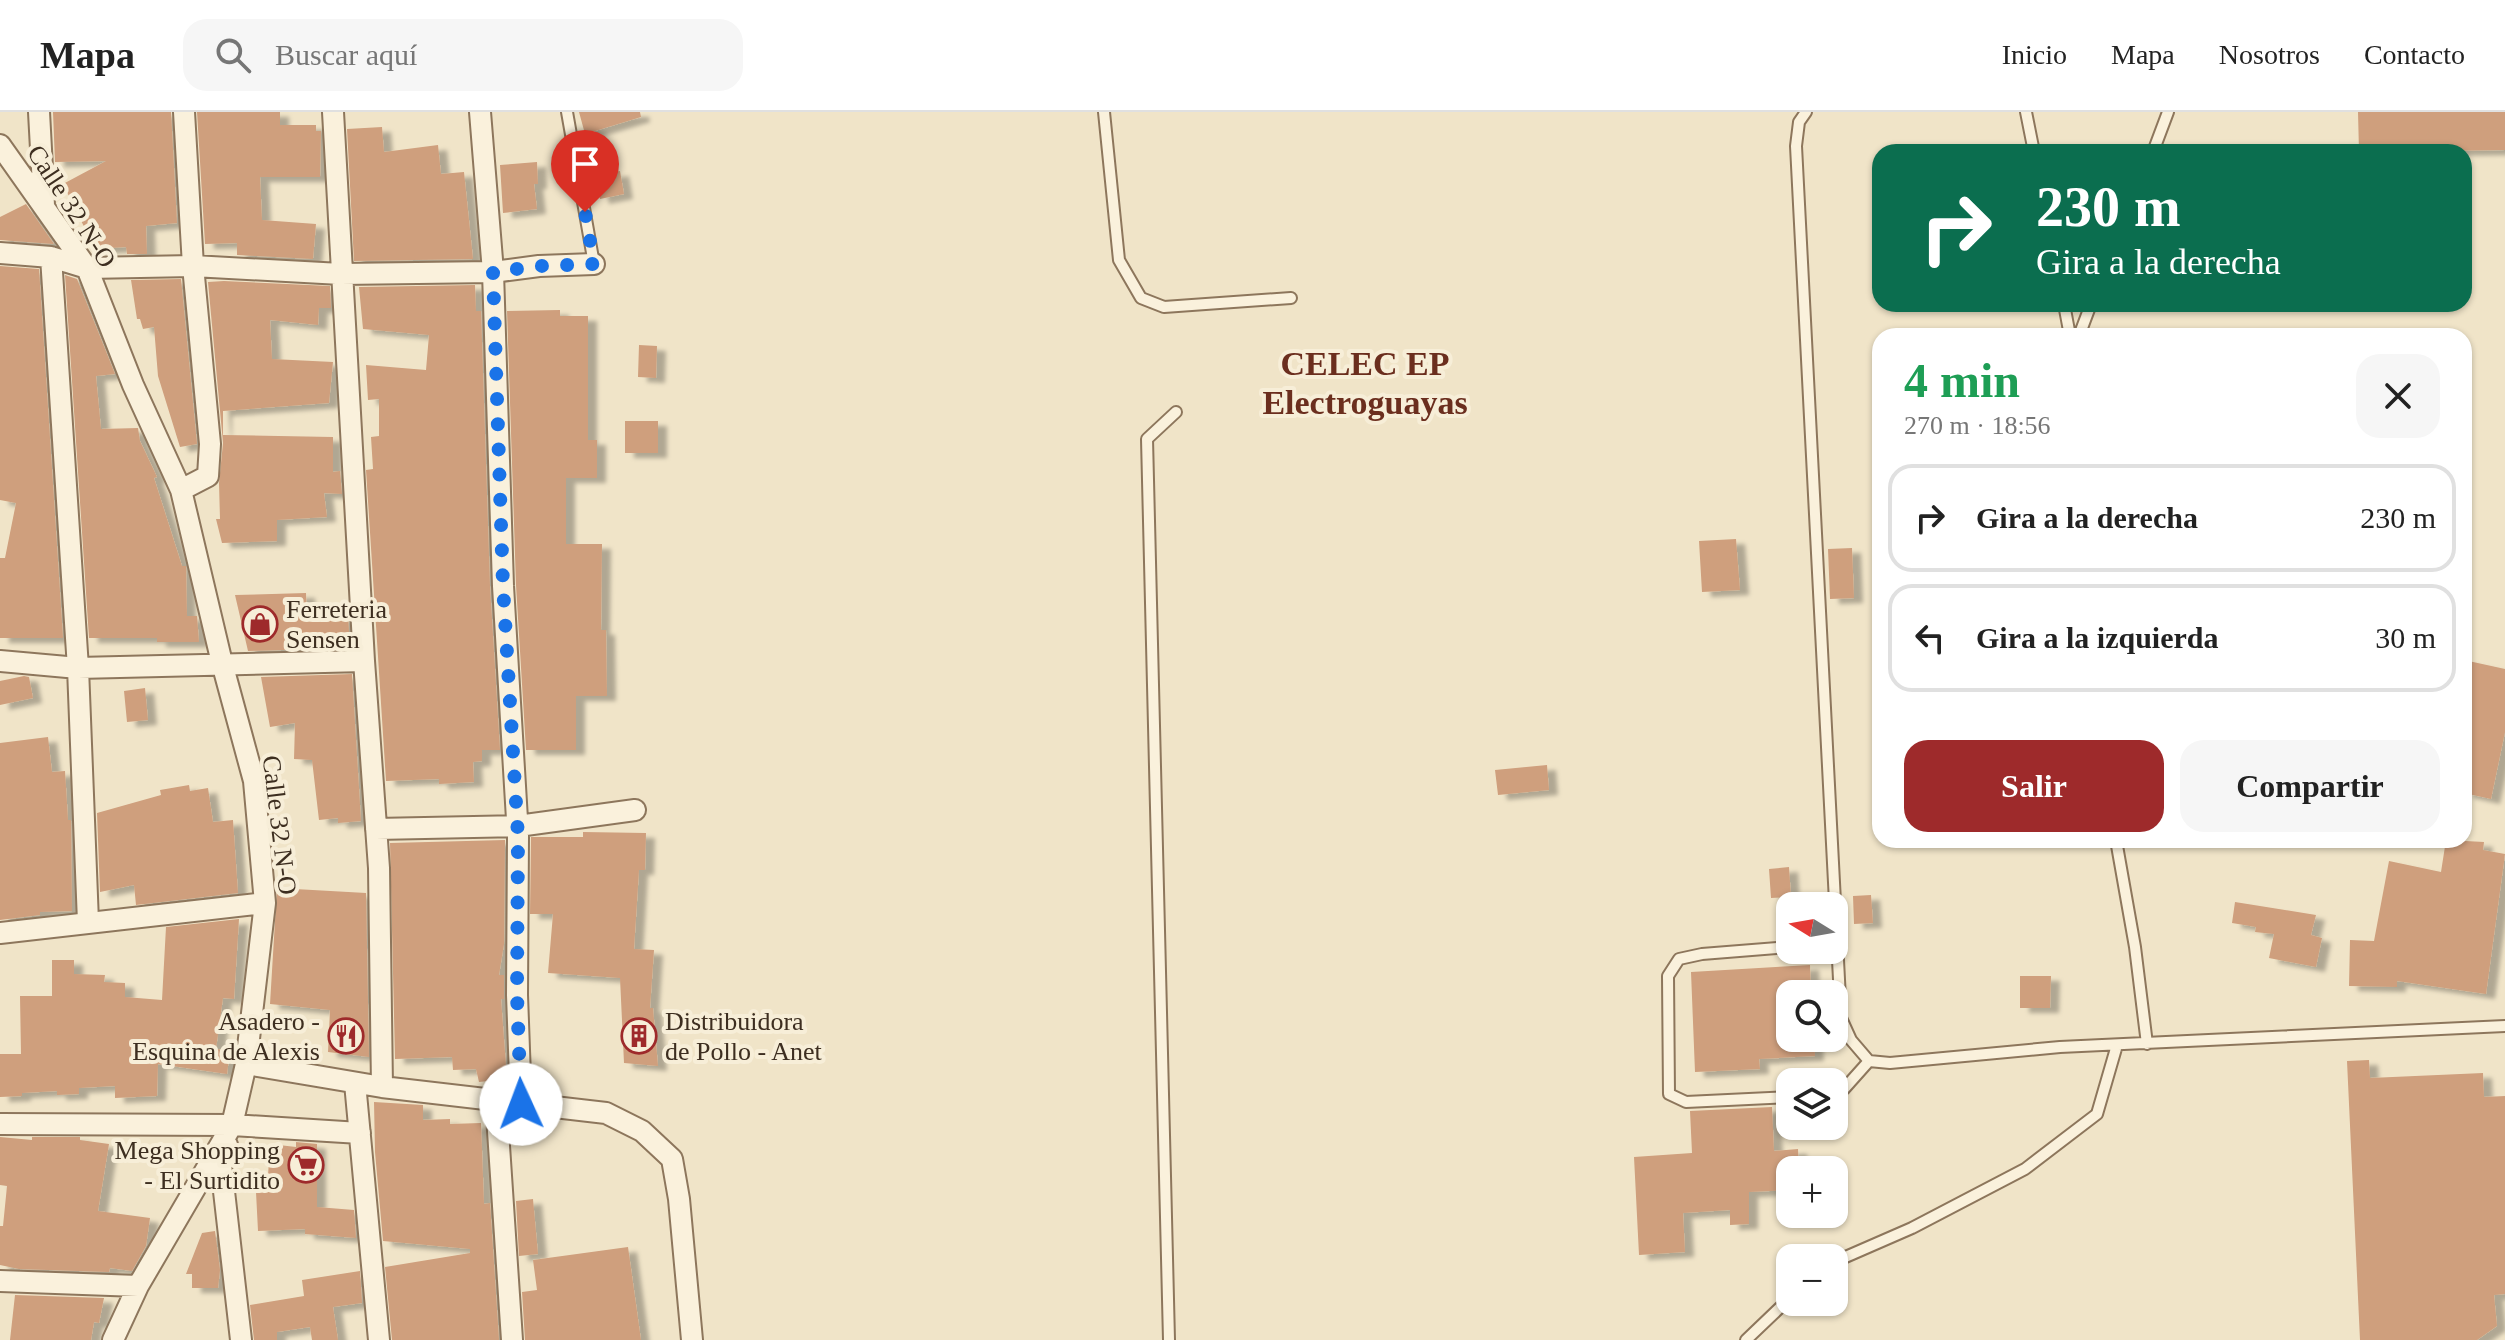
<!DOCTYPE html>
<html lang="es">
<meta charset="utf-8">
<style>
:root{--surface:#fff;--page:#f6f6f6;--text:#222;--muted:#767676;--line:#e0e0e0;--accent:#9e2a2b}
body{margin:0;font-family:Georgia,serif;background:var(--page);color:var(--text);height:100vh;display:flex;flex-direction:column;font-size:30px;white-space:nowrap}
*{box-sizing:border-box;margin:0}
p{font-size:26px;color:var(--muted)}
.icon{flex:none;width:44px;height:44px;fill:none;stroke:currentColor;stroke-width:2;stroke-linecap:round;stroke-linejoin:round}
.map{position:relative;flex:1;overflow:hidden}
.drawer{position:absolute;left:1872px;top:216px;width:600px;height:520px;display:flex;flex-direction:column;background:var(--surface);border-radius:24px;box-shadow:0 2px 6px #0004}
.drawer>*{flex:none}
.guide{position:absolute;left:1872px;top:32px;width:600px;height:168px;border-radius:24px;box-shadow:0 2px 6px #0004;background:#0b6e4f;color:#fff;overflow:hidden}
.needle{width:52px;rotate:281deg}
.fabs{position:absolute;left:1776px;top:780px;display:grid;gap:16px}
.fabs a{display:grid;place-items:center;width:72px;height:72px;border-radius:16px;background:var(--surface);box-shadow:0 2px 6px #0004;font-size:40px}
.pin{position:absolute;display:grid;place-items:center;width:68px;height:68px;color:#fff;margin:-82px -34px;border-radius:50% 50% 50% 0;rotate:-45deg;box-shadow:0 0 8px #0007}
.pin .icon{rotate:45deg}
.me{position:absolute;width:88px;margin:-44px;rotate:358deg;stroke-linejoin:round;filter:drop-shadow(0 0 6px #0008)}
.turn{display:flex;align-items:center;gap:28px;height:168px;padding:0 32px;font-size:36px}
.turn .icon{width:104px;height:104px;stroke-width:2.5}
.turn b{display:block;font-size:56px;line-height:68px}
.round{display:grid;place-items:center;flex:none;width:84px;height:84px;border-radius:24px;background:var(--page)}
.overview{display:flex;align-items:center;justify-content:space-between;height:136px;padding:0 32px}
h1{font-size:48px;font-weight:700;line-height:60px;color:#1e9e55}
.action{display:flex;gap:16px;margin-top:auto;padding:16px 32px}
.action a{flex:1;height:92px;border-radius:24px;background:var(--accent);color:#fff;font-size:32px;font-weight:700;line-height:92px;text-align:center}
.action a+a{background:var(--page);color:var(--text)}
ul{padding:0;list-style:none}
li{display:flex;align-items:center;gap:24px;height:108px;margin:0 16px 12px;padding:0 16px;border:4px solid var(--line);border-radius:24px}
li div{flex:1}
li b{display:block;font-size:30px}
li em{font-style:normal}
header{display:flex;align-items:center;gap:48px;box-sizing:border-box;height:112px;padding:0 40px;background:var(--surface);border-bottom:2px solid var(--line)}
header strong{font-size:38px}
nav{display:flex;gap:44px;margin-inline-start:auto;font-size:28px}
.search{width:560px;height:72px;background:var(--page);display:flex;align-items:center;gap:20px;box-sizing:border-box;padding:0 28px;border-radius:24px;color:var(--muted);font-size:30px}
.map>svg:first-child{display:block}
.building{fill:#cf9f7d;filter:url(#shadow)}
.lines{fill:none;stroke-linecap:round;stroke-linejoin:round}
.lane-casing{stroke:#8d765c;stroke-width:14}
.street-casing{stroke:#8d765c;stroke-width:24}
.lane{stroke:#faf1dc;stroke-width:10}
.street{stroke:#faf1dc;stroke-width:20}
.route{stroke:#1a73e8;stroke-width:14;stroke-dasharray:0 25.2}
.labels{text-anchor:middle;stroke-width:8;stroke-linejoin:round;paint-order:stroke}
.street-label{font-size:26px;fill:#3d2e20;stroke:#f7eed8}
.poi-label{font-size:26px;fill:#3d2e20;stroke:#f7eed8;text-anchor:start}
.district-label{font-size:34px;font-weight:bold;fill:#6b2e1e;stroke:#f7eed8}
</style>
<header>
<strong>Mapa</strong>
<div class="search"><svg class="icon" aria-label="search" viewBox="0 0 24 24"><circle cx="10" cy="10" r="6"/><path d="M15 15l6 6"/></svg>Buscar aquí</div>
<nav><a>Inicio</a><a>Mapa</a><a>Nosotros</a><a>Contacto</a></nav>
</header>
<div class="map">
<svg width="2505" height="1228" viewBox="0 0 2505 1228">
<defs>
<filter id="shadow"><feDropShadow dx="9" dy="5" stdDeviation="2" flood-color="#0004"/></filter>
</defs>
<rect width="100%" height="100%" fill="#f0e4c8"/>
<path class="building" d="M53,0h118l6,111 -31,3 1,28h-20l-1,-7 -31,2 -32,-65 43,-23 -51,1z
M197,0h83v13h36v6h5l-1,46h-60l2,43 54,4 -3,35 -76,-4v-12l-32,1z
M579,0h61l1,5 -56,17z
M2358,0h147v38l-146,2z
M382,15l2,25 54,-7 3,29 23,-2 9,87 -119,2 -7,-132z
M537,50l1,22h-4l3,25 -34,4 -3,-48z
M620,59l4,23 -24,5 -5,-24z
M26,92l28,40 -54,-4v-23z
M0,154l39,3 24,369h-63v-80h5l11,-55 -16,-3z
M65,163l12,4 38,95 -19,2 5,53 37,-1 2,13 17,36 -3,1 28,88h4l1,50h10l2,26h-42v-4h-68z
M181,167l16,165 -17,3 -22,-71 -4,-49 -11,2 -3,-10h-3l-6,-39z
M224,169l106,5 1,22h-12l-1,17 -48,-5 2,39 61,3 -4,41 -106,8v24l110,2v35l7,-1 2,23 -18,-1 3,24 -50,3v21l-55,2 -6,-24h4l-1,-36 4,-40 -15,-161z
M475,173l1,26h5l9,275 10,164h-18v11l-9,1 1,20 -35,2v-5l-53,2 -20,-311 7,-1 -2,-32 8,-1v-37l-11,1 -2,-35 60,5 3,-35 -66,-6 -4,-42z
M560,198v6h28v124h9v38h-31v66h36l-1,86h5l1,66h-31v54h-50l-10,-165 -9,-274z
M639,233l18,1 -1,32 -18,-1z
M625,309h33v32h-33z
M1736,427l4,51 -38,2 -3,-51z
M1852,436l2,50 -24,1 -2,-50z
M306,481l1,25 41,-3 2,33 -102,3 -13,-56z
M2464,548l41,9v63l-14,67 -27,-6z
M352,562l9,147 -23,2v-5l-19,2 -7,-60 -18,-1 1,-36 -25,4 -9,-50z
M24,564l5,1 4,21 -33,7v-24z
M145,576l3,32 -21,2 -3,-31z
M48,625l4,35 13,-1 3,49h3l1,91 -32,1v3l-40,5v-177z
M1547,653l2,25 -51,5 -3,-25z
M189,673l1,6 18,-3 5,34 20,-2 5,73 -102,12 -2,-20 -34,7 -3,-79 64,-18 -1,-5z
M583,720l63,1 -1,37h-6l-5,79 20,1 -4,58h3l5,58 -34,-3 -4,-85 -72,-5 5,-59h-23l1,-77h52z
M505,728l-1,104 -5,31h5v24h-3l6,80 -28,3 -3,-13 -23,1 -1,-13 -57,2 -5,-216z
M2446,728l38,2 -1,8 22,4 -19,140 -89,-13v6l-48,-1 1,-46 24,1 15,-80 52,11z
M1789,755l2,30 -20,1 -2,-29z
M277,776l89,5 3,164 -41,-5 2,-42 -60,-6z
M1871,783l2,28 -19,1 -1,-28z
M2235,790l81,13 -5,20 11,3 -6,29 -47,-9 5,-24 -19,-2 1,-5 -24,-4z
M239,807l-5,80 -11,-1 -7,51 14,2 -3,23 -69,-10 -1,32 -42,2v-12l-36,2v6l-22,1v-4l-35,2v3l-22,1v-43h21l-1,-58h32v-36h22v14l31,1 -1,7 21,1v14l37,3 4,-73z
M1810,853l1,29h-21v44h24l1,18 -56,3 1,10 -65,3 -4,-100z
M2020,864h31l-1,32h-30z
M2369,948l1,18 113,-5 1,24 21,-1v198l-11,1 3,31 -20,14h-117l-13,-279z
M374,990l49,3v15l27,-1v5l31,-1 3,81 6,-1 9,137h-107l-7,-73 85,-14v-4l-87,-8 -8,-89z
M1772,995l2,44 24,-2 1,21h-9v20l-41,2v32l-19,1v-15l-47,3 2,39 -46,3 -5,-98 58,-4 -2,-42z
M0,1025l32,3v-3h48v3l29,4 -11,67 52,7 -4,28 -14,25 -22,-3 -1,4 -90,-3 -19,-4v-39h3l4,-40 -7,-1z
M296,1030l21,2v63l37,3 2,28 -51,-4v-5l-47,2 -2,-39h11l3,-48 26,3z
M533,1087l5,55 -19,2 -3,-55z
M215,1119l5,39 -2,18h-26v-14h-6l16,-41z
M628,1135l13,93h-116l-3,-48 15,-2 -4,-30z
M360,1159l2,32 -29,4 5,33h-26l-2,-13 -33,5v8h-23l-4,-35 54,-9 -2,-16z
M15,1183l89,3 -5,25 -5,-1 -3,18h-81z"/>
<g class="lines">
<defs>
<path id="lane" d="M567,0l27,152
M1104,0l15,148 22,38 23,9 127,-9
M1806,0l-7,10 -3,24 45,872 10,22 18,21 21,2 170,-16 445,-21
M2026,0l8,40
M2153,40l15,-40
M2064,192l6,32
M2079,224l12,-32
M2116,728l19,107 12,97
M1790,835l-88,7 -23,5 -11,17 1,118 17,8 104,-5
M1834,980l10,-3 25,-28
M1834,1150l78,-34 113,-59 72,-55 20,-69
M1169,1228l-22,-901 29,-27
M1746,1228l44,-42"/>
<path id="street" d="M39,0l5,93
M333,0l31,549 15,207 3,219
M480,0l13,160 10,314 15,250 -1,159 4,109
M0,33l87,123 46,117 48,105 41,173 32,118 11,122 -19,161 -14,61 -94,161 -25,54
M0,141l51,4 36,11 106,-2 148,8 152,-2 46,-6 55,-2
M51,145l27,411 10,254
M181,378l27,-14 2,-32 -17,-178 -9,-154
M0,549l78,7 286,-7
M376,717l142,-3 117,-16
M0,821l265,-30
M246,952l136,23 224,26 36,18 30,28 7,40 13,141
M355,971l24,257
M496,989l16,239
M0,1012l232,1 128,8
M227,1033l-6,20 20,175
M0,1169l138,5"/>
</defs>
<use href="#lane" class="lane-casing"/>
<use href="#street" class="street-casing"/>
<use href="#lane" class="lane"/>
<use href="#street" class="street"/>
</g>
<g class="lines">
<path class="route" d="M521,992l-4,-109 1,-159 -15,-250 -10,-314 46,-6 55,-2 -9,-52"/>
</g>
<defs>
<symbol id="shop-ring" viewBox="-11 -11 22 22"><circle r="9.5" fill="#f7eed8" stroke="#9e2a2b" stroke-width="1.5"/><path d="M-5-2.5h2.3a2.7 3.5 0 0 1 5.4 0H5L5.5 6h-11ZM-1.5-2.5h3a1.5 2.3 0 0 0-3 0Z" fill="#9e2a2b"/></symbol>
<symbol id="restaurant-ring" viewBox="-11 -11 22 22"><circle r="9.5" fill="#f7eed8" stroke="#9e2a2b" stroke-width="1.5"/><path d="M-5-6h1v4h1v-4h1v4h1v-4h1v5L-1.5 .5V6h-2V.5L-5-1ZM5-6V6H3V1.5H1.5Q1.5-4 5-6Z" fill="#9e2a2b"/></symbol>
<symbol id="building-ring" viewBox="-11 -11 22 22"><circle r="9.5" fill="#f7eed8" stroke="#9e2a2b" stroke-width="1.5"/><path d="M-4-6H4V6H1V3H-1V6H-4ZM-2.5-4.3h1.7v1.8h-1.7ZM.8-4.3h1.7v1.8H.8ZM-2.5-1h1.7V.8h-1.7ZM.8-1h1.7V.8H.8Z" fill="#9e2a2b"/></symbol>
<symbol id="supermarket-ring" viewBox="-11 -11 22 22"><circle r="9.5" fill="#f7eed8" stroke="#9e2a2b" stroke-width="1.5"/><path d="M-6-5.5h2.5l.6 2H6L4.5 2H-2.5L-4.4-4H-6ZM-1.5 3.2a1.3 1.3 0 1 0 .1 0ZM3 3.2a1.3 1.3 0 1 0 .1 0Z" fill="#9e2a2b"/></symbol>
</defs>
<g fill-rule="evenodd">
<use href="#shop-ring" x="240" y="492" width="40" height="40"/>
<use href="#restaurant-ring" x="326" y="904" width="40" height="40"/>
<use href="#building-ring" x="619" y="904" width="40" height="40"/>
<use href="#supermarket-ring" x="286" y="1033" width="40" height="40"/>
</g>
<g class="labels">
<g class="street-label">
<text transform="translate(72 94) rotate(57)" y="9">Calle 32 N-O</text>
<text transform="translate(280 713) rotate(83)" y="9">Calle 32 N-O</text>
</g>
<g class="poi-label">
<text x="286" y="506">Ferreteria<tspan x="286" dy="30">Sensen</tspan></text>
<text x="320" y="918" text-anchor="end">Asadero -<tspan x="320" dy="30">Esquina de Alexis</tspan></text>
<text x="665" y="918">Distribuidora<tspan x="665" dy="30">de Pollo - Anet</tspan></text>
<text x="280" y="1047" text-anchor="end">Mega Shopping<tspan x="280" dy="30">- El Surtidito</tspan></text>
</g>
<g class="district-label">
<text x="1365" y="263">CELEC EP<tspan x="1365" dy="39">Electroguayas</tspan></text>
</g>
</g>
</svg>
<div class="fabs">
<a><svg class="needle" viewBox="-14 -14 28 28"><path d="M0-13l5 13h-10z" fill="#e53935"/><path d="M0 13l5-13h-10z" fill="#767676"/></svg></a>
<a><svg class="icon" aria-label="search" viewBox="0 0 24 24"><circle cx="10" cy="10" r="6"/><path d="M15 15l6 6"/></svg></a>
<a><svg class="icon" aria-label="layers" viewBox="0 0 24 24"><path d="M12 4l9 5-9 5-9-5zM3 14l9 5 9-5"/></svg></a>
<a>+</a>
<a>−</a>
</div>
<div class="pin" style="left:585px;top:100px;background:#d93025"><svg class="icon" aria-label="arrive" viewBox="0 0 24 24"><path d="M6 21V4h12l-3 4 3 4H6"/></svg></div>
<svg class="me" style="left:521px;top:992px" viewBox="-20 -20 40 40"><circle r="19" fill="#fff"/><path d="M0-13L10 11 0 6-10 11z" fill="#1a73e8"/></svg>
<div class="guide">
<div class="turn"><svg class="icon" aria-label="right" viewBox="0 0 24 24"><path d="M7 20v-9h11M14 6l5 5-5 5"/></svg><div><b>230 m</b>Gira a la derecha</div></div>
</div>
<section class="drawer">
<div class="overview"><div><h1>4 min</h1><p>270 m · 18:56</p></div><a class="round"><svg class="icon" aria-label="close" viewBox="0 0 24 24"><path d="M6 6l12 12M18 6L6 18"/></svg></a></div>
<ul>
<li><svg class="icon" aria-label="right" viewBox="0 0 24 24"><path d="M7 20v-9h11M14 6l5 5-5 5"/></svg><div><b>Gira a la derecha</b></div><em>230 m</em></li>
<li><svg class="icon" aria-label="left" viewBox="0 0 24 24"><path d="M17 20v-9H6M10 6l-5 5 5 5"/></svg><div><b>Gira a la izquierda</b></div><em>30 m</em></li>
</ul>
<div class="action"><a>Salir</a><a>Compartir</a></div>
</section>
</div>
